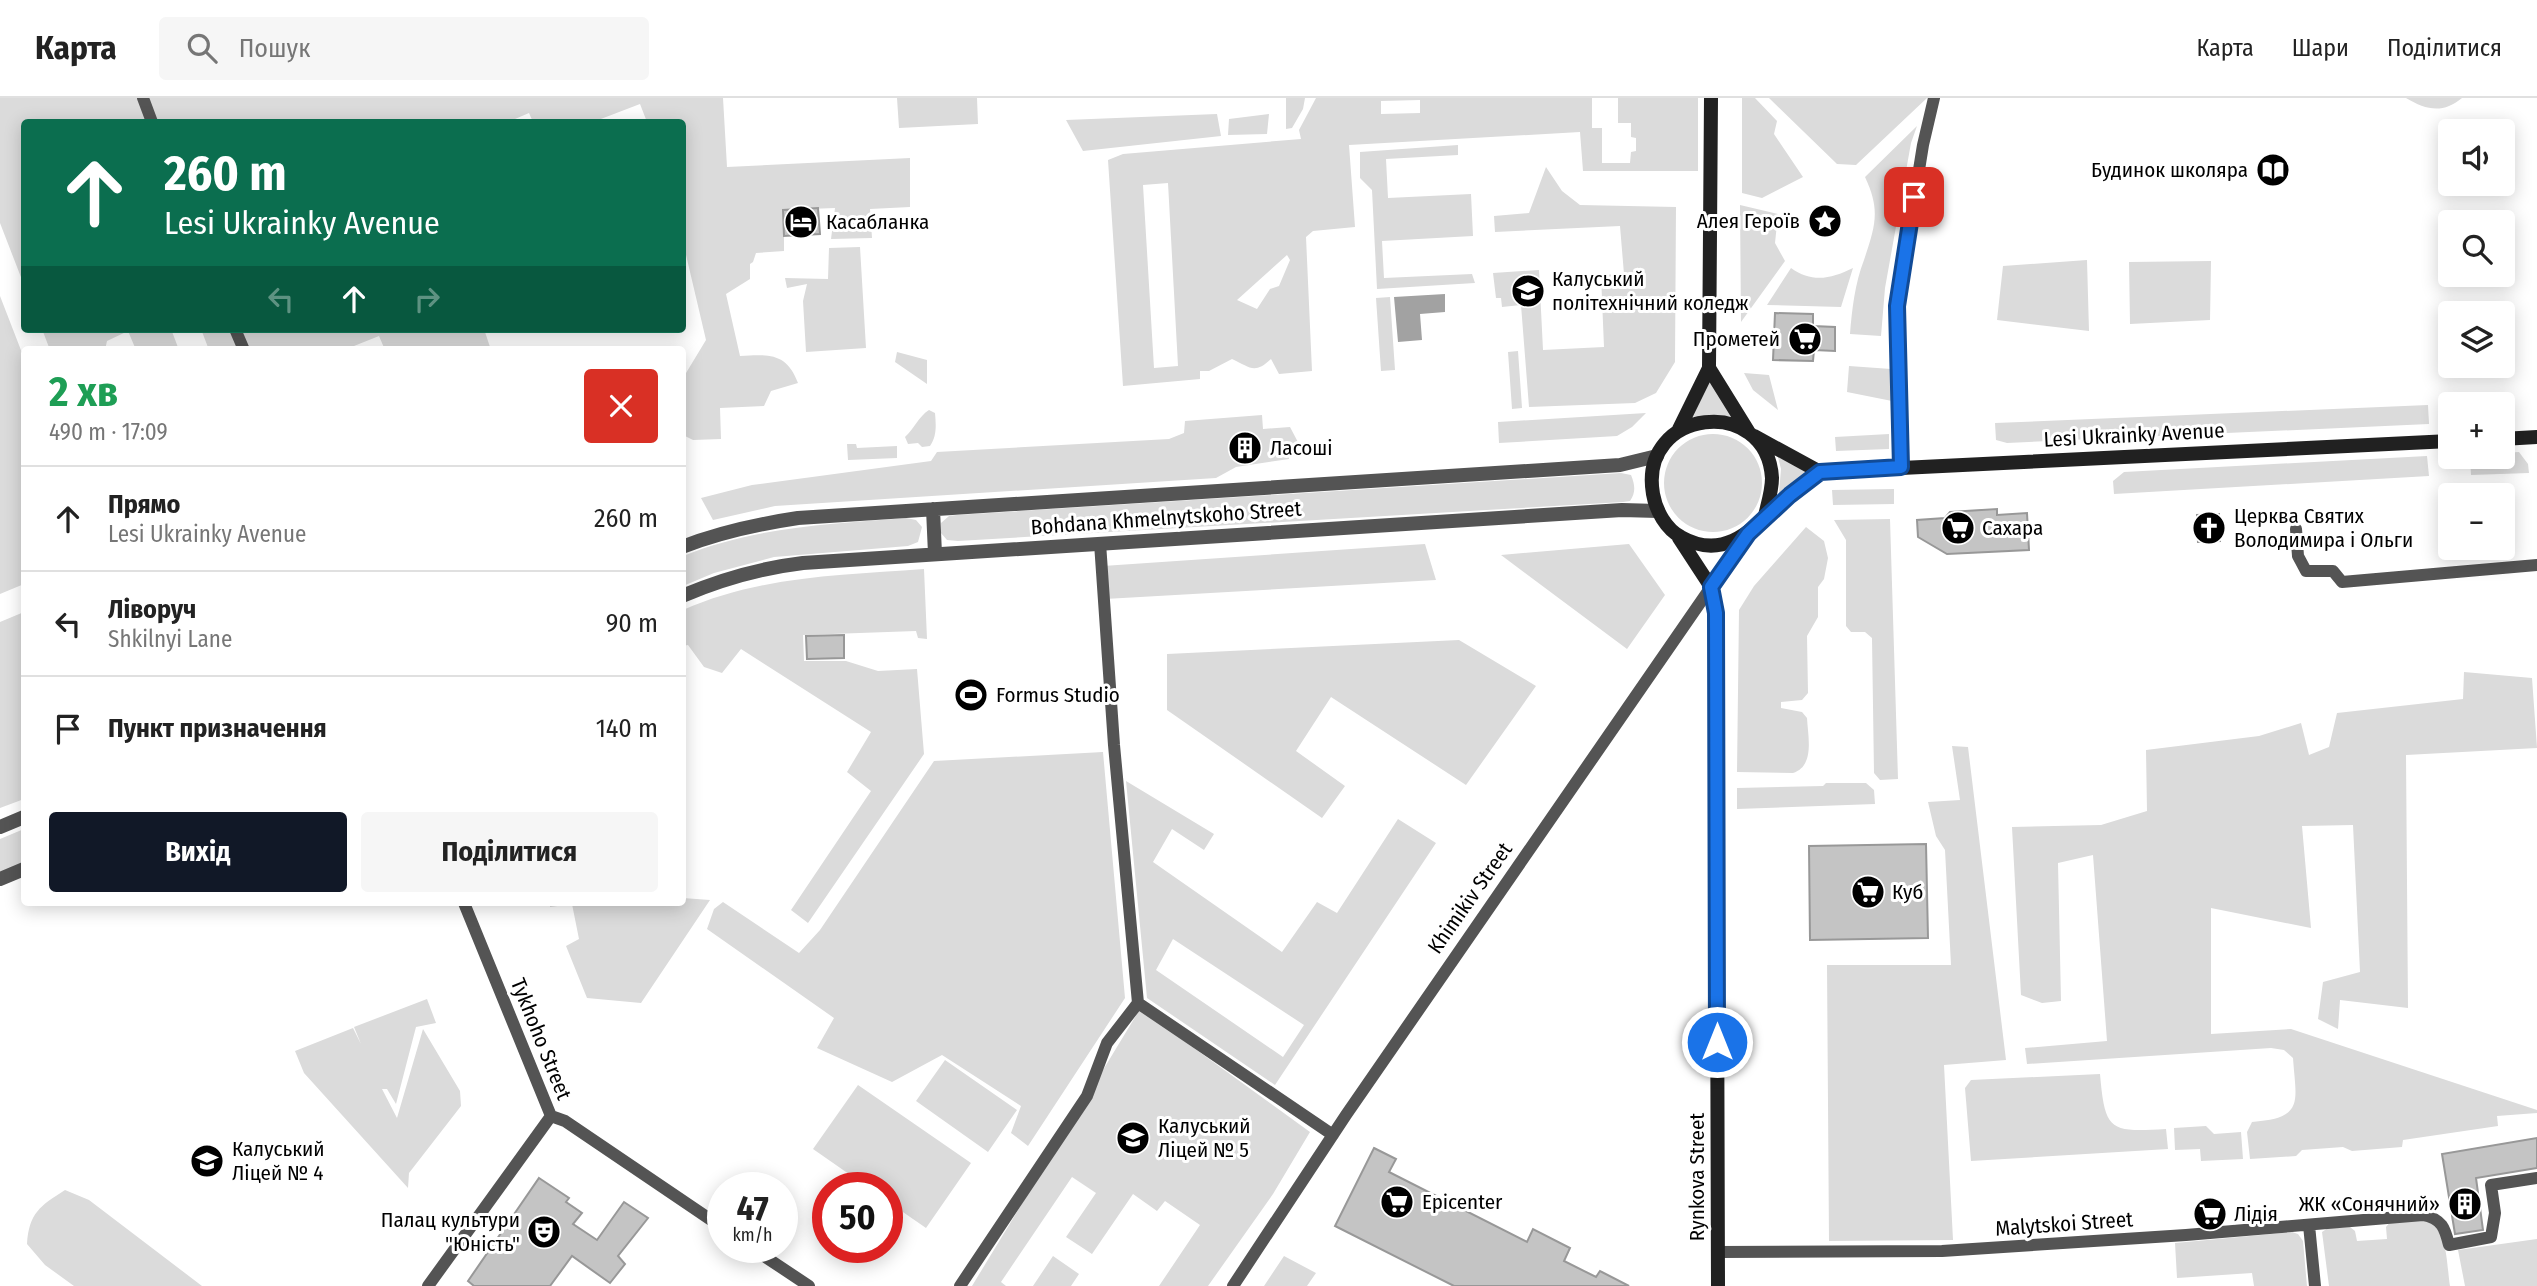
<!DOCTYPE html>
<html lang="uk">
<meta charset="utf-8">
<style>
:root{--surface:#fff;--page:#f6f6f6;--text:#222;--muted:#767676;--line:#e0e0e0;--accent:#111827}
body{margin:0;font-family:"Fira Sans Condensed",sans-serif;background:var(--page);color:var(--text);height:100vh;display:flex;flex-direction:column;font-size:26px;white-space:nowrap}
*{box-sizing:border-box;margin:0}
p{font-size:23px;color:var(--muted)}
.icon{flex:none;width:38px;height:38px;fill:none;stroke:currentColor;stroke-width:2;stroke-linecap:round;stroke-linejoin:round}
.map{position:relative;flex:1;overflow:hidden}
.panel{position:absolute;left:21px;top:248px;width:665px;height:560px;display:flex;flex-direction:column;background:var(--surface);border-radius:7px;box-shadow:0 4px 18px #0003}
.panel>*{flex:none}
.hud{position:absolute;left:21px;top:21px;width:665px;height:214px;border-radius:7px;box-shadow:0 4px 18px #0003;background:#0b6e4f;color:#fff;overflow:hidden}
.buttons{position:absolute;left:2438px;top:21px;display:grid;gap:14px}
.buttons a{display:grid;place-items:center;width:77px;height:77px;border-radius:7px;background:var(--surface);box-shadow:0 4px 18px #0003;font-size:35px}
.speed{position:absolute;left:707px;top:1074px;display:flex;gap:14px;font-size:35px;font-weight:700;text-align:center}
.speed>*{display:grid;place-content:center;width:91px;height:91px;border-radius:50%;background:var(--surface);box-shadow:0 4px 18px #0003;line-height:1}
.speed small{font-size:18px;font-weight:400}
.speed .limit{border:10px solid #d22;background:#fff;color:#111}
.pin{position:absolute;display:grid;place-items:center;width:60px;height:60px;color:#fff;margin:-30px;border-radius:14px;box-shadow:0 4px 10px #0006}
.me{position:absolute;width:77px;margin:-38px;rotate:0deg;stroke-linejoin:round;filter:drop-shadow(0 0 5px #0008)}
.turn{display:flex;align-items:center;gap:24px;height:147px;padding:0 28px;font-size:32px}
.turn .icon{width:91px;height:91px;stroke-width:2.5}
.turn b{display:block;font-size:49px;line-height:60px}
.lanes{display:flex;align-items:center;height:66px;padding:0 28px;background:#0003;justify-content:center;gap:35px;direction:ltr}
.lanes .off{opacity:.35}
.round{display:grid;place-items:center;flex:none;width:74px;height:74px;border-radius:7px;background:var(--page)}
.overview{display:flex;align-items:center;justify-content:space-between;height:119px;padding:0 28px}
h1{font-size:42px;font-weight:700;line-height:52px;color:#1e9e55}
.button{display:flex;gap:14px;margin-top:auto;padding:14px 28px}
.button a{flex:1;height:80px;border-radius:7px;background:var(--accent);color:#fff;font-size:28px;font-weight:700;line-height:80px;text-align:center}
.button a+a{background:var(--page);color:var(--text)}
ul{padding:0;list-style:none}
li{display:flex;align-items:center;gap:21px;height:105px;padding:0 28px;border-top:2px solid var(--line)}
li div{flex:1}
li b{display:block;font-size:26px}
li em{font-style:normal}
header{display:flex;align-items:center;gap:42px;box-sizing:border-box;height:98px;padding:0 35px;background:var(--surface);border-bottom:2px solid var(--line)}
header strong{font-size:33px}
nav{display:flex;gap:38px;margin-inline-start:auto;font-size:24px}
.search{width:490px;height:63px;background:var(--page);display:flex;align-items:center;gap:18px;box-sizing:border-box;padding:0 24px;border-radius:7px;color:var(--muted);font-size:26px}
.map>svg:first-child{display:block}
.green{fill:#dbdbdb;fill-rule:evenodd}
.water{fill:#a2a2a2}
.building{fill:#c4c4c4;stroke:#989898;stroke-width:2}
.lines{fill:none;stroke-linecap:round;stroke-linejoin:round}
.minor{stroke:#545454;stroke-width:12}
.tertiary{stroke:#545454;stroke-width:14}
.secondary{stroke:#212121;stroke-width:14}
.route-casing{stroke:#114b97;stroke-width:18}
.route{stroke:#1a73e8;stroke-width:12}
.labels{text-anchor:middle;stroke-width:6;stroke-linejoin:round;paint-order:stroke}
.poi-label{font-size:21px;fill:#000;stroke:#fff;text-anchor:start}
.street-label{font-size:21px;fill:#000;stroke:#fff}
</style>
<header>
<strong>Карта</strong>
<div class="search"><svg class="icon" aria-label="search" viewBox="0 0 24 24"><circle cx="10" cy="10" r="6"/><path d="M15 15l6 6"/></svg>Пошук</div>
<nav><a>Карта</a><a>Шари</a><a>Поділитися</a></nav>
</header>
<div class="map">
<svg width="2537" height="1188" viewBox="0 0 2537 1188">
<rect width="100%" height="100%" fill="#fff"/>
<path class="green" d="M0,0h723l4,69 183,-9v49l-40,2 2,29 -41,1 4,-31 -51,2v41l-28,2 -3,9 -3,2v15l-24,15 14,62c29,-2 47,-3 58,27l-27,8 -7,15 -44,2 1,31 -28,1 -10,-5v-57l23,-38 -23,-98 -1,-120h-35l-7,-18 -47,18h-60l-4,-9 -21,9h-484v163l-24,-62z
M897,0h80l1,26 -79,4z
M1286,0h19l-2,11 -11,19 -6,1z
M1316,0h276v30h10v35h28l1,-11 5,-1v-13l-5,-1v-14h-13v-25h80v73h-115l-3,-39 -231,13 6,82 -42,4 -7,6 6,134 -33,3 -8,-15c-17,16 -21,8 -39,0l-23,12h-9v8l-77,7 -15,-226 15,-6 178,-15 -2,-9zM1420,2v13l-39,1v-13zM1168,85l10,183 -24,2 -11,-183zM1287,157l3,5 -11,26 -9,3 -13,20 -20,-9z
M1742,0h13l22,23 -3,13 29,43 -41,21 -20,-5z
M1769,0h158l-71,67 -19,-1z
M2406,0h56c-19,16 -36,12 -56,0z
M1217,16l4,22 -138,15 -17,-31z
M1269,16l-2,20 -39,1 1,-16z
M1917,28l-6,17 -26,145 -4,48 -31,-2c2,-25 5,-51 14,-74 11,-34 17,-49 1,-83z
M1458,47v10l-72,4 2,39 83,-4 2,42 -91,5 2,37 88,-4 3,9 -98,6 -5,-99 -12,-12v-26z
M1546,69l16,24 18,14 96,2 -1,155 -19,31 -21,10 -106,4 -8,-102 -19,2 -1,-9h-5l-3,-25 46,-3 4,80 61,-3 -3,-72 23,-1 -4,-48 -125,6 -1,-16 35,-3z
M1740,107l38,9 -3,29 10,18 -44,61z
M860,149l6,101 -60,4 -3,-51 4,-17 -20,4 -2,-10 43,1 1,-31z
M2087,162l2,71 -92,-11 6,-54z
M2211,163l-1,59 -80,4 -1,-62z
M1791,170c21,15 40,11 62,0l-12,39 -74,-2z
M0,198l24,62v226l-24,10z
M1390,199l5,73 -14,1 -5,-73z
M42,231h129l8,21h-43l-8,-19 -21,10 -2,9h-55z
M201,231h283l7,21h-106l-6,-14 -35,14h-135z
M1518,253l4,57 -10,1 -4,-57z
M897,254l30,8v24l-32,-22z
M1849,268l42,3 1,32 -45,-9z
M1744,275l25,2 9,35 -25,-20z
M1710,282l22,36 -40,1z
M2428,307l1,19 -422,19 -11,-3 -1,-17z
M929,312l6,3c1,12 2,23 -5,33l-8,1 -4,-4 -10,1 -3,-7c9,-8 14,-21 24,-27z
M1646,315l-14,14 -15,9 -118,7 -1,-21z
M1262,317l1,14 27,-2 10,19h-12l1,13 -53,8 -20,11 -441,28 -62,14 -12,-22 51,-13 179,-24 6,-9 232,-13 15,-6 1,-12z
M1664 385a49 49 0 1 1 98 0a49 49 0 1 1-98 0Z
M1889,336v15l-53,2 -1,-14z
M847,346h9l1,4 40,-2v12l-49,2z
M2519,354l9,12 1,9 -58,2 -1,-18h32l1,-4z
M2427,358l2,20 -315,18 -1,-13 11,-9z
M1778,359l32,15 -31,21 2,-24z
M1621,375l10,2c4,10 5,17 -1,26l-7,1 -665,39 -11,-1 -6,-7v-10l8,-7 8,-1z
M1894,391v15l-61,1 -1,-15z
M906,420l10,2 6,7 -4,15 -10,4 -134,11 -60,16 -31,13v-30c72,-29 146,-32 223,-38z
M1890,421l8,260 -18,1 -6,-7 -2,-135 -7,-6h-14l-5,-6v-86l-12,-20z
M1806,429l18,14 4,17 -4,21 -6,8v30l-11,19 1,57 -6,7 -21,2v6l21,4 5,6c1,19 8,48 -14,55l-56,-1 2,-162 15,-24z
M1425,446l11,36 -331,19 -2,-33z
M1629,446l36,51 -38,54 -126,-94z
M924,471l3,70 -9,-1 -2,-7 -113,4 1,26h42l32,10 39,-2 7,85 -116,169 -17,-13 80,-119 -24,-19 24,-40 -130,-83 -19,24 -18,-6 -16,-22 -5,1v-36c76,-34 159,-35 241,-41z
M24,514v187l-24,9v-186z
M1459,542l77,46 -70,99 -135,-88 -35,54 49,35 -23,32 -155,-108v-56z
M2464,574l68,6 5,70 -131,7 2,253 -68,-8 -2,29 -20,-10 5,-37 37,-10 -7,-147 -51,1 9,102 -100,-20v126l80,-5 246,81v3l-40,3 1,10 -95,14 -1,7 -50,4 -9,-4 -41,3 -6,6 -46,3 -3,-27 5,-10c53,-4 44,-20 41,-64l-9,-8 -13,-2 -244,16 -2,-16 82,-7 -14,-186 -35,8 3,138 -19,2 -21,-8 -9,-168 89,-2 46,-14 -1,-61 113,-14 42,-13 8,32 20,-8 8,-34 126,-14z
M1952,648l16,1 38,313 -62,5 9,175 -124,1 -2,-276h124l-6,-115 -9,-14 -8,-34 32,-2z
M1103,654l22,246 -97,148 -17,-13 10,-27 -79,-51 -50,27 -75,-34 17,-30 -127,-89 7,-20 9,-7 76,51 21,-23 114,-169z
M1126,683l88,53 -10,16 -32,-21 -19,33 129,90 35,-50 20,11 61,-94 38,24 -161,242 -128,-87zM1173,841l131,86 -21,32 -127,-87z
M1826,685h40l8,7 1,14 -138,5v-21l86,-2z
M24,731v34l-24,10v-34z
M683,800l27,2 -69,103 -54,-5 -21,-52 13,-7 -7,-35 -22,3v-4h132z
M427,901l9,24 -20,4 -20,77 -9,-15h-5l15,29 26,-89 37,62 1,15 -52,67 -1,15 -104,-115 -9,-22 58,-23 8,16 -7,-17z
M1140,911l170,123 -37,62 -65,92h-49l41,-61 -35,-24 -8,10 -24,-17 -41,60 -26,-17 30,-44 -24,-16 -71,105 5,4h-34z
M945,962l72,50 -29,42 -72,-51z
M2100,976c5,58 10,58 66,55l2,20 -197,12 -6,-73 6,-8z
M858,987l113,78 -45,65 -39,-27v-13h-18l-56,-39z
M2206,1028l8,8 27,-2 2,27 -42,2 -1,-12 -25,1 -1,-22z
M65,1092l24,10 113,86h-128l-29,-21 -18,-21c2,-31 13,-38 38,-54z
M2420,1121c29,5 26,43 30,67h-121l-7,-54 6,-4 22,-1 5,4 2,10 30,-2 -1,-12 4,-5z
M2292,1134l6,2 5,7 4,45h-53l-2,-13 -75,5 -2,-35z
M2537,1141v47h-72l-7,-36z
M1053,1158l26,18 -8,12h-38z
M1284,1158l32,17 -9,13h-43z"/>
<path class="water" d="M1445,196v18l-25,2 2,26 -24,2 -4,-45z"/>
<path class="building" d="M818,110l2,26 -36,2 -1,-26z
M1775,215l38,1v12l22,1v24l-21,-1 -1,11 -40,-1z
M1236,344h18v12h-18z
M1997,411v6l30,-2 2,37 -82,4 -29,-17 -1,-17 28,-2 5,-6z
M2219,416l1,27 -22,1 -1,-27z
M844,537v23l-37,1 -1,-23z
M1926,746l2,94 -118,2 -1,-94z
M2537,1040v30l-61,10 7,52 -28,4 -13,-80z
M1374,1050l22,11 -7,13 138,70 6,-13 37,19 -6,13 32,16 4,-6 29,15h-175l-119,-60z
M539,1080l30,20 -3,4 16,11 -9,11 24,16 27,-38 24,16 -30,38 7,8 -15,19 -38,-27 -22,30h-76l-6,-5z"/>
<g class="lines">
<path class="minor" d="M143,0l9,24
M235,231l9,21
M1901,369l-4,-161 26,-161 11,-47
M2296,431l2,27 8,15h27l9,11 195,-17
M464,805l87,213 14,5 158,107
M1138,905l195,132
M2309,1127l6,61
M752,1150l57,38
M1718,1154l224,-1 244,-16 237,-20c19,4 22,13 26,30l42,-8 4,-24 -4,-28 46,-7
M428,1188l123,-170
M960,1188l127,-190 20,-53 31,-40 -24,-258 -14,-202
M1233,1188l113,-171 365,-528"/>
<path class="tertiary" d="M933,411l2,45
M682,449c38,-15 76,-23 116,-29l822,-53 37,-9
M682,498c40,-17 79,-28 121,-33l819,-53 36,1
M0,729l24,-10
M0,781l24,-10"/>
<path class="secondary" d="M1709,270l39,63
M1679,331l30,-61 2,-270
M1754,338l66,36 630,-31
M2502,341l35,-2
M1764,422c3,-14 8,-28 8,-42 -5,-84 -134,-70 -119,16 3,17 13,35 28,43 48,27 77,-15 109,-43 10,-8 20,-15 30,-22
M1679,440l32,49
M1718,1188l-2,-673 -5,-26 37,-53"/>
</g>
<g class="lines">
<defs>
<path id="route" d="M1717,944l-1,-429 -5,-26 37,-53 42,-39 30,-23 81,-5 -4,-161 17,-109"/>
</defs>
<use href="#route" class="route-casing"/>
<use href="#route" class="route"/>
</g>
<defs>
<symbol id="library-disc" viewBox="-11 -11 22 22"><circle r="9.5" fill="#000" stroke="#fff"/><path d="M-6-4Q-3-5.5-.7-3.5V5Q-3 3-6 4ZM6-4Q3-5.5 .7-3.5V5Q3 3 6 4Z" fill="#fff"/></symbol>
<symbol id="sight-disc" viewBox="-11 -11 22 22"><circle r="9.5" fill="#000" stroke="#fff"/><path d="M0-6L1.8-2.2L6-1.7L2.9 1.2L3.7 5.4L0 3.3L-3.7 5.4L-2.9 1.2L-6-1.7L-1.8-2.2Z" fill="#fff"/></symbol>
<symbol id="hotel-disc" viewBox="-11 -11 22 22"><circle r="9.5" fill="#000" stroke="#fff"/><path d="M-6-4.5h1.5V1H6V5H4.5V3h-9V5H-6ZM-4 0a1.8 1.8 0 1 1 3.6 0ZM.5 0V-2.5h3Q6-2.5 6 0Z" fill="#fff"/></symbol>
<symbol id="university-disc" viewBox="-11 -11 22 22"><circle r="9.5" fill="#000" stroke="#fff"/><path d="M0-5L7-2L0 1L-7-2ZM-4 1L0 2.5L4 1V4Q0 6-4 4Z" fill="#fff"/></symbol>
<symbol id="supermarket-disc" viewBox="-11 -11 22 22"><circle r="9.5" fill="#000" stroke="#fff"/><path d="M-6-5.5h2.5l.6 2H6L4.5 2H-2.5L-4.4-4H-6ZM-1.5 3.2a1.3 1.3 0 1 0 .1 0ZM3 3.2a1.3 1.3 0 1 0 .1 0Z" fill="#fff"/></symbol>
<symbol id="building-disc" viewBox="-11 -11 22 22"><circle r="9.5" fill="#000" stroke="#fff"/><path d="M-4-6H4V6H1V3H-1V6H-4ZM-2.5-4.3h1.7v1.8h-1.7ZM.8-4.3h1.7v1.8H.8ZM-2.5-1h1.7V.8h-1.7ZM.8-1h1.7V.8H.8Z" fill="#fff"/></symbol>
<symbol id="church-disc" viewBox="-11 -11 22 22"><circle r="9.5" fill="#000" stroke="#fff"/><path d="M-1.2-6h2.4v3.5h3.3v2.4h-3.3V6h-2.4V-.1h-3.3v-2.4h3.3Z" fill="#fff"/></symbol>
<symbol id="stadium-disc" viewBox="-11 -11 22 22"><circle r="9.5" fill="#000" stroke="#fff"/><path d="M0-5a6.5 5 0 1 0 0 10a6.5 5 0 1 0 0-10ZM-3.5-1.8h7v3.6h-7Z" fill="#fff"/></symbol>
<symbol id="school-disc" viewBox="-11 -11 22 22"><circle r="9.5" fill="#000" stroke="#fff"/><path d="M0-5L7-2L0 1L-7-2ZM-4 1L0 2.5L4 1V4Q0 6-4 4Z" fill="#fff"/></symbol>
<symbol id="theatre-disc" viewBox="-11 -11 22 22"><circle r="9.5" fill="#000" stroke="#fff"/><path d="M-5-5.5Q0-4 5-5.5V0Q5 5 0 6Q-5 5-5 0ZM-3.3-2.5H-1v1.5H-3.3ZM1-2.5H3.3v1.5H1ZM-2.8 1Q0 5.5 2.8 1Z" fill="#fff"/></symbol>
</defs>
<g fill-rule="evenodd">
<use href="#library-disc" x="2254" y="53" width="38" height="38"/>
<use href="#sight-disc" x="1806" y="104" width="38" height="38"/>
<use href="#hotel-disc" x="782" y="105" width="38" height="38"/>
<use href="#university-disc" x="1509" y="174" width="38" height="38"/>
<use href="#supermarket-disc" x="1786" y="222" width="38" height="38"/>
<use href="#building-disc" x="1226" y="331" width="38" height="38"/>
<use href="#supermarket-disc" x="1939" y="411" width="38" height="38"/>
<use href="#church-disc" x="2190" y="411" width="38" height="38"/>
<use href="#stadium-disc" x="952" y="578" width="38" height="38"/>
<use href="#supermarket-disc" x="1849" y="775" width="38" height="38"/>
<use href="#school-disc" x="1114" y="1021" width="38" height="38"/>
<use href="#school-disc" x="188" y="1044" width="38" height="38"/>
<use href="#supermarket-disc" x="1378" y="1085" width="38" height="38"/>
<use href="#building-disc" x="2446" y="1087" width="38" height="38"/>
<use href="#supermarket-disc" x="2191" y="1097" width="38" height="38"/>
<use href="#theatre-disc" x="525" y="1115" width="38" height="38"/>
</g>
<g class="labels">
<g class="poi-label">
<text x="2248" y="79" text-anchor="end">Будинок школяра</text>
<text x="1800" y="130" text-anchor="end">Алея Героїв</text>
<text x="826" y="131">Касабланка</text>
<text x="1552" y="188">Калуський<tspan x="1552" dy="24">політехнічний коледж</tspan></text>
<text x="1780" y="248" text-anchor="end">Прометей</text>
<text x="1270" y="357">Ласоші</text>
<text x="2234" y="425">Церква Святих<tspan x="2234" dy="24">Володимира і Ольги</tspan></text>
<text x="1982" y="437">Сахара</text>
<text x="996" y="604">Formus Studio</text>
<text x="1892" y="801">Куб</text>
<text x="1158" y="1035">Калуський<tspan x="1158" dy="24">Ліцей № 5</tspan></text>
<text x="232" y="1058">Калуський<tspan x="232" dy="24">Ліцей № 4</tspan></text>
<text x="1422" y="1111">Epicenter</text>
<text x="2440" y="1113" text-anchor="end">ЖК «Сонячний»</text>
<text x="2234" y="1123">Лідія</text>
<text x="520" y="1129" text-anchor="end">Палац культури<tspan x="520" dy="24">"Юність"</tspan></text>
</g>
<g class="street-label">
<text transform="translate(2134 337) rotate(-3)" y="7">Lesi Ukrainky Avenue</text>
<text transform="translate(1166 420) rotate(-4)" y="7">Bohdana Khmelnytskoho Street</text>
<text transform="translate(1470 800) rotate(-55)" y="7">Khimikiv Street</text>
<text transform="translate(541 941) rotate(68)" y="7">Tykhoho Street</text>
<text transform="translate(1697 1079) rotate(-90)" y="7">Rynkova Street</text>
<text transform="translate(2064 1126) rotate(-4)" y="7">Malytskoi Street</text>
</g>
</g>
</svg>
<div class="buttons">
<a><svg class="icon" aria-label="sound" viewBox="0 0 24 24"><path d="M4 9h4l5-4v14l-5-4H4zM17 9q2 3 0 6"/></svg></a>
<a><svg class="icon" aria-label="search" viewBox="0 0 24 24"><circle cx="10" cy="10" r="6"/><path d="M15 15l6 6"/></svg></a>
<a><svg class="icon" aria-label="layers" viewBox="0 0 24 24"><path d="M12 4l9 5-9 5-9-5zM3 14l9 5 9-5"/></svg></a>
<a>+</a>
<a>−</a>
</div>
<div class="speed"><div>47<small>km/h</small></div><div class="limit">50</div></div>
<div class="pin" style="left:1914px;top:99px;background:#d93025"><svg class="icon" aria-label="arrive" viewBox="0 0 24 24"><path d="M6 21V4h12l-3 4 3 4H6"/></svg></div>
<svg class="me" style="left:1717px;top:944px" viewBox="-20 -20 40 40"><circle r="17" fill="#1a73e8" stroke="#fff" stroke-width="3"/><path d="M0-11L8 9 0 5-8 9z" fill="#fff"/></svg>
<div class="hud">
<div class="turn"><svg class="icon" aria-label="ahead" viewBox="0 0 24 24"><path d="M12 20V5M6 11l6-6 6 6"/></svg><div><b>260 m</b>Lesi Ukrainky Avenue</div></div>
<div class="lanes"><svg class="icon off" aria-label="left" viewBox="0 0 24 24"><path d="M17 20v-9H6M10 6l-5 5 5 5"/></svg><svg class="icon" aria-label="ahead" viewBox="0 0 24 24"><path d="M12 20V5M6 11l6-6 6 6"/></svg><svg class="icon off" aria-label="right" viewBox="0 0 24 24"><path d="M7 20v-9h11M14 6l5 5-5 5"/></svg></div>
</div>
<section class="panel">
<div class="overview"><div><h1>2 хв</h1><p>490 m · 17:09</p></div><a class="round" style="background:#d93025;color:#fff"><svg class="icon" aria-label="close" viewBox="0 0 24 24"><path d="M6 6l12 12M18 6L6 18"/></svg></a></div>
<ul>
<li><svg class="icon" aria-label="ahead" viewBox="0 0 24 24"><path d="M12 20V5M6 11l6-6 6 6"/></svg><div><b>Прямо</b><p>Lesi Ukrainky Avenue</p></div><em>260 m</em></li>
<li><svg class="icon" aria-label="left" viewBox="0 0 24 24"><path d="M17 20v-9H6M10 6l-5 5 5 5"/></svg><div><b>Ліворуч</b><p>Shkilnyi Lane</p></div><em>90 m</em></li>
<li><svg class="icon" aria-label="arrive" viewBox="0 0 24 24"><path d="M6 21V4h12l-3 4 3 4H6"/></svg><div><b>Пункт призначення</b></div><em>140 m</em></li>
</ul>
<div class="button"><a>Вихід</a><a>Поділитися</a></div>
</section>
</div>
